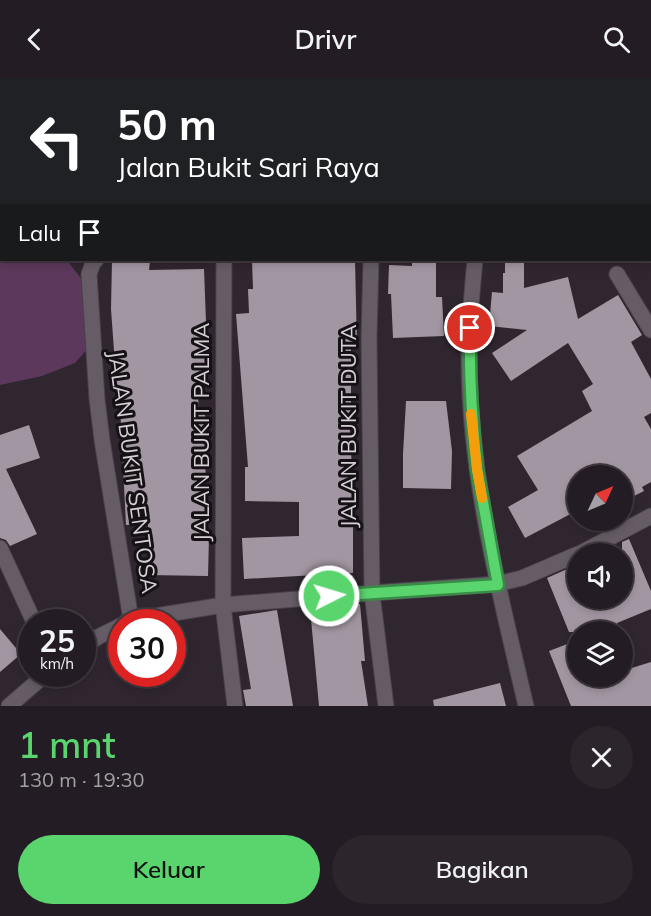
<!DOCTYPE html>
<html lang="id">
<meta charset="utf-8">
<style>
:root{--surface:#241c24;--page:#2c252c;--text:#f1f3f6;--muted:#a3a1a6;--line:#413a41;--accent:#5ad56e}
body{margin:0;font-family:Mulish,sans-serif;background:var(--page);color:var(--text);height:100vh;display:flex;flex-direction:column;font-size:22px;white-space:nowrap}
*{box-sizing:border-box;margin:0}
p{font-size:20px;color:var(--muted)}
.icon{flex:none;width:33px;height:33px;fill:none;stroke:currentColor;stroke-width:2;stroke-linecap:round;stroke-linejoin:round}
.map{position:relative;height:628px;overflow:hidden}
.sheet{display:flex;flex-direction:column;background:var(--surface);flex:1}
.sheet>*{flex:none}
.banner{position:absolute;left:0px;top:0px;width:651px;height:183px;box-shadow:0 3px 9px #0003,0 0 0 2px var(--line);background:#202124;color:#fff;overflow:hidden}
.needle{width:39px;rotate:46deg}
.tools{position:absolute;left:567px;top:387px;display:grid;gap:12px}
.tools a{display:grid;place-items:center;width:66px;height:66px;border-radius:50%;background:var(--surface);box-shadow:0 3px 9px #0003,0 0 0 2px var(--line);font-size:30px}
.speed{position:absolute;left:18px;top:531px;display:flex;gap:12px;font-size:30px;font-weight:700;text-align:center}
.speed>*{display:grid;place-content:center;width:78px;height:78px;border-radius:50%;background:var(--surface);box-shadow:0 3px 9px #0003,0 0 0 2px var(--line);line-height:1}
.speed small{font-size:15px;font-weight:400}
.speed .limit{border:9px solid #d22;background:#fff;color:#111}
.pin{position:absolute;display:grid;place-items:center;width:51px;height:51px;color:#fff;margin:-26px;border:3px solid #fff;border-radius:50%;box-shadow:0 2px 6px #0007}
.me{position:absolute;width:66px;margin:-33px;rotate:85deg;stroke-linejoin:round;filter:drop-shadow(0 0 4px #0008)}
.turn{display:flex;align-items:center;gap:21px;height:126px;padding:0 18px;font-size:27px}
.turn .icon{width:78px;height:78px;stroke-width:2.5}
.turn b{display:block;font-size:42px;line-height:51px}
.then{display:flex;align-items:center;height:57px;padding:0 18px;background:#0003;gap:12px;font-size:22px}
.round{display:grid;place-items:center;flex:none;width:63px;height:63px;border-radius:32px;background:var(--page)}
.head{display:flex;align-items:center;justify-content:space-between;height:102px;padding:0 18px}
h1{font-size:36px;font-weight:600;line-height:45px;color:var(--accent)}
.action{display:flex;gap:12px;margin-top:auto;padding:12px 18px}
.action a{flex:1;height:69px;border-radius:36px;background:var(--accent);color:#111;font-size:24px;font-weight:600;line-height:69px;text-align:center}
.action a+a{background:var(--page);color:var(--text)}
header{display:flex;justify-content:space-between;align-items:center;height:78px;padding:0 18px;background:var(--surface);font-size:27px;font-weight:600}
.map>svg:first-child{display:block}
.green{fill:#5c385c}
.building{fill:#a296a2}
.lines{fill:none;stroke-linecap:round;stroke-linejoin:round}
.minor-casing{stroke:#494149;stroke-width:17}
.tertiary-casing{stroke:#494149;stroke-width:17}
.minor{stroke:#665c66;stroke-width:15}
.tertiary{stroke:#665c66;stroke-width:15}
.route-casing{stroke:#3a8a48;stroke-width:15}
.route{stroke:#5ad56e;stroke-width:10}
.slow{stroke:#f59e0b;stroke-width:10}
.labels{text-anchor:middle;stroke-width:6;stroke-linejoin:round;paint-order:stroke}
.street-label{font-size:22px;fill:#d6d0d6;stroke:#151115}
</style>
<header><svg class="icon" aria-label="back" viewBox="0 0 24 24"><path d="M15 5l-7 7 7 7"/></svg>Drivr<svg class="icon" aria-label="search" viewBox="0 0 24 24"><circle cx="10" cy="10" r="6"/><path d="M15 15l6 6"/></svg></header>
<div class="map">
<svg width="651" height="628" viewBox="0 0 651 628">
<rect width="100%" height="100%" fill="#302630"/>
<path class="green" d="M1,142l1,40h65l18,24 4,63 -14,16 -33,13 -42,9v-163z"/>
<path class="building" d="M112,182l38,1 -1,9 55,-1 4,107h-11l2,39 6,-1 2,34 -2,1 2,88h2l-1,39 -60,-1v-51l-22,1 -6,-119h-2l-7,-97z
M252,182h103l2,87h-6v69h-2l4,71v86l-109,6 -2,-41 57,-2v-34l-54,-1v-34h3l-12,-153 13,-1 -1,-24h5z
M412,182h24v37h6l2,39 -51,2 -2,-44h-3l1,-29 23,1z
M505,182h19v28l44,-11 10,42 40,-24 24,40 -11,7 20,37v34l-7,4 7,12v53l-9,5 2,4 -22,11v-26h-44v34l-53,28 -17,-31 30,-17 -21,-34 75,-45 -10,-20 11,-7 -25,-41 -57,38 -19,-28 35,-23 -38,-4 3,-34 11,1v-20h2z
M406,323h40l6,50 -1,38 -48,-1v-34z
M29,347l11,33 -34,11 31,65 -27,12 -4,-6 -6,-2v-103z
M629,461l22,52v18l-34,14 3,9h-51l-22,-54 27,-12 4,9v23h44v-56z
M360,526l5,57h-4l7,45h-49l-9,-98z
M277,532l16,96h-47l-3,-16 8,-1 -12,-73z
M0,551l21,25 -21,18z
M578,562v36h44v-5l29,-9v44h-80l-22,-55z
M500,605l6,23h-72l-1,-6z"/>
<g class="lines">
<defs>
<path id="minor" d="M99,0v2
M225,2v-2
M377,2v-2
M646,2l1,-2
M650,63l1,-5
M96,182l-3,3 -4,11 8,125 5,41 29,180
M224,182l-1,345 12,101
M371,182l-2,78 3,255 14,113
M617,196l34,56
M0,470l34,74
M579,476l72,-38
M126,544l5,-2 92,-15 149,-12 125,-9 25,-6 56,-24
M82,570l16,-11 24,-12
M9,628l37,-32"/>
<path id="tertiary" d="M495,2v-2
M475,182c-3,34 -7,69 -6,104 1,116 31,230 57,342"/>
</defs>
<use href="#minor" class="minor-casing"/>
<use href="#tertiary" class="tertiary-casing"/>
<use href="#minor" class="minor"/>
<use href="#tertiary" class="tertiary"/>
</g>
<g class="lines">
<defs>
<path id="route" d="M329,518l169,-11 -21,-116c-5,-47 -8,-93 -7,-141"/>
</defs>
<use href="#route" class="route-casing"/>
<use href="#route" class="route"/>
<path class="slow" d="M471,336l6,55 5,29"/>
</g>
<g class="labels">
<g class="street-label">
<text transform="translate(348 348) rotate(-90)" y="8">JALAN BUKIT DUTA</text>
<text transform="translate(201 354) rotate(-90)" y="8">JALAN BUKIT PALMA</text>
<text transform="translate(133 394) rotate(82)" y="8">JALAN BUKIT SENTOSA</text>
</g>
</g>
</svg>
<div class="tools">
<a><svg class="needle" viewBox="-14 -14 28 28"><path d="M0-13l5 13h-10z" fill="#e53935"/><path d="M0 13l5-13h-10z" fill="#a3a1a6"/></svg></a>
<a><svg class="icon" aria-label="sound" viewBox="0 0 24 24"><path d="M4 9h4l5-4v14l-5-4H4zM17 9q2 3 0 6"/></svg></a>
<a><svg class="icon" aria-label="layers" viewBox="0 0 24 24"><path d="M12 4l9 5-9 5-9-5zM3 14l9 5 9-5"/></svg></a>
</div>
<div class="speed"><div>25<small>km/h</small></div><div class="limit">30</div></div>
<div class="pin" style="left:470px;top:250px;background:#d93025"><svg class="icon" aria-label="arrive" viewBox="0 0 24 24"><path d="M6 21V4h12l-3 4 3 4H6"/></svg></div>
<svg class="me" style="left:329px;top:518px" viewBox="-20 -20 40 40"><circle r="17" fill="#5ad56e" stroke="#fff" stroke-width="3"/><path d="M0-11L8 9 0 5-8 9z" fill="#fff"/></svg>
<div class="banner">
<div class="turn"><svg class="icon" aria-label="left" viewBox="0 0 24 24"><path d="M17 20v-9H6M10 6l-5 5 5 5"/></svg><div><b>50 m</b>Jalan Bukit Sari Raya</div></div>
<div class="then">Lalu<svg class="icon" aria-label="arrive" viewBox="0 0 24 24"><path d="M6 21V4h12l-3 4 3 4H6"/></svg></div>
</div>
</div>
<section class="sheet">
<div class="head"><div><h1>1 mnt</h1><p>130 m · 19:30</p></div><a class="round"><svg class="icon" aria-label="close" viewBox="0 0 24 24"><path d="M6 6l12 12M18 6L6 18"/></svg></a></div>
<div class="action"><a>Keluar</a><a>Bagikan</a></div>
</section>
